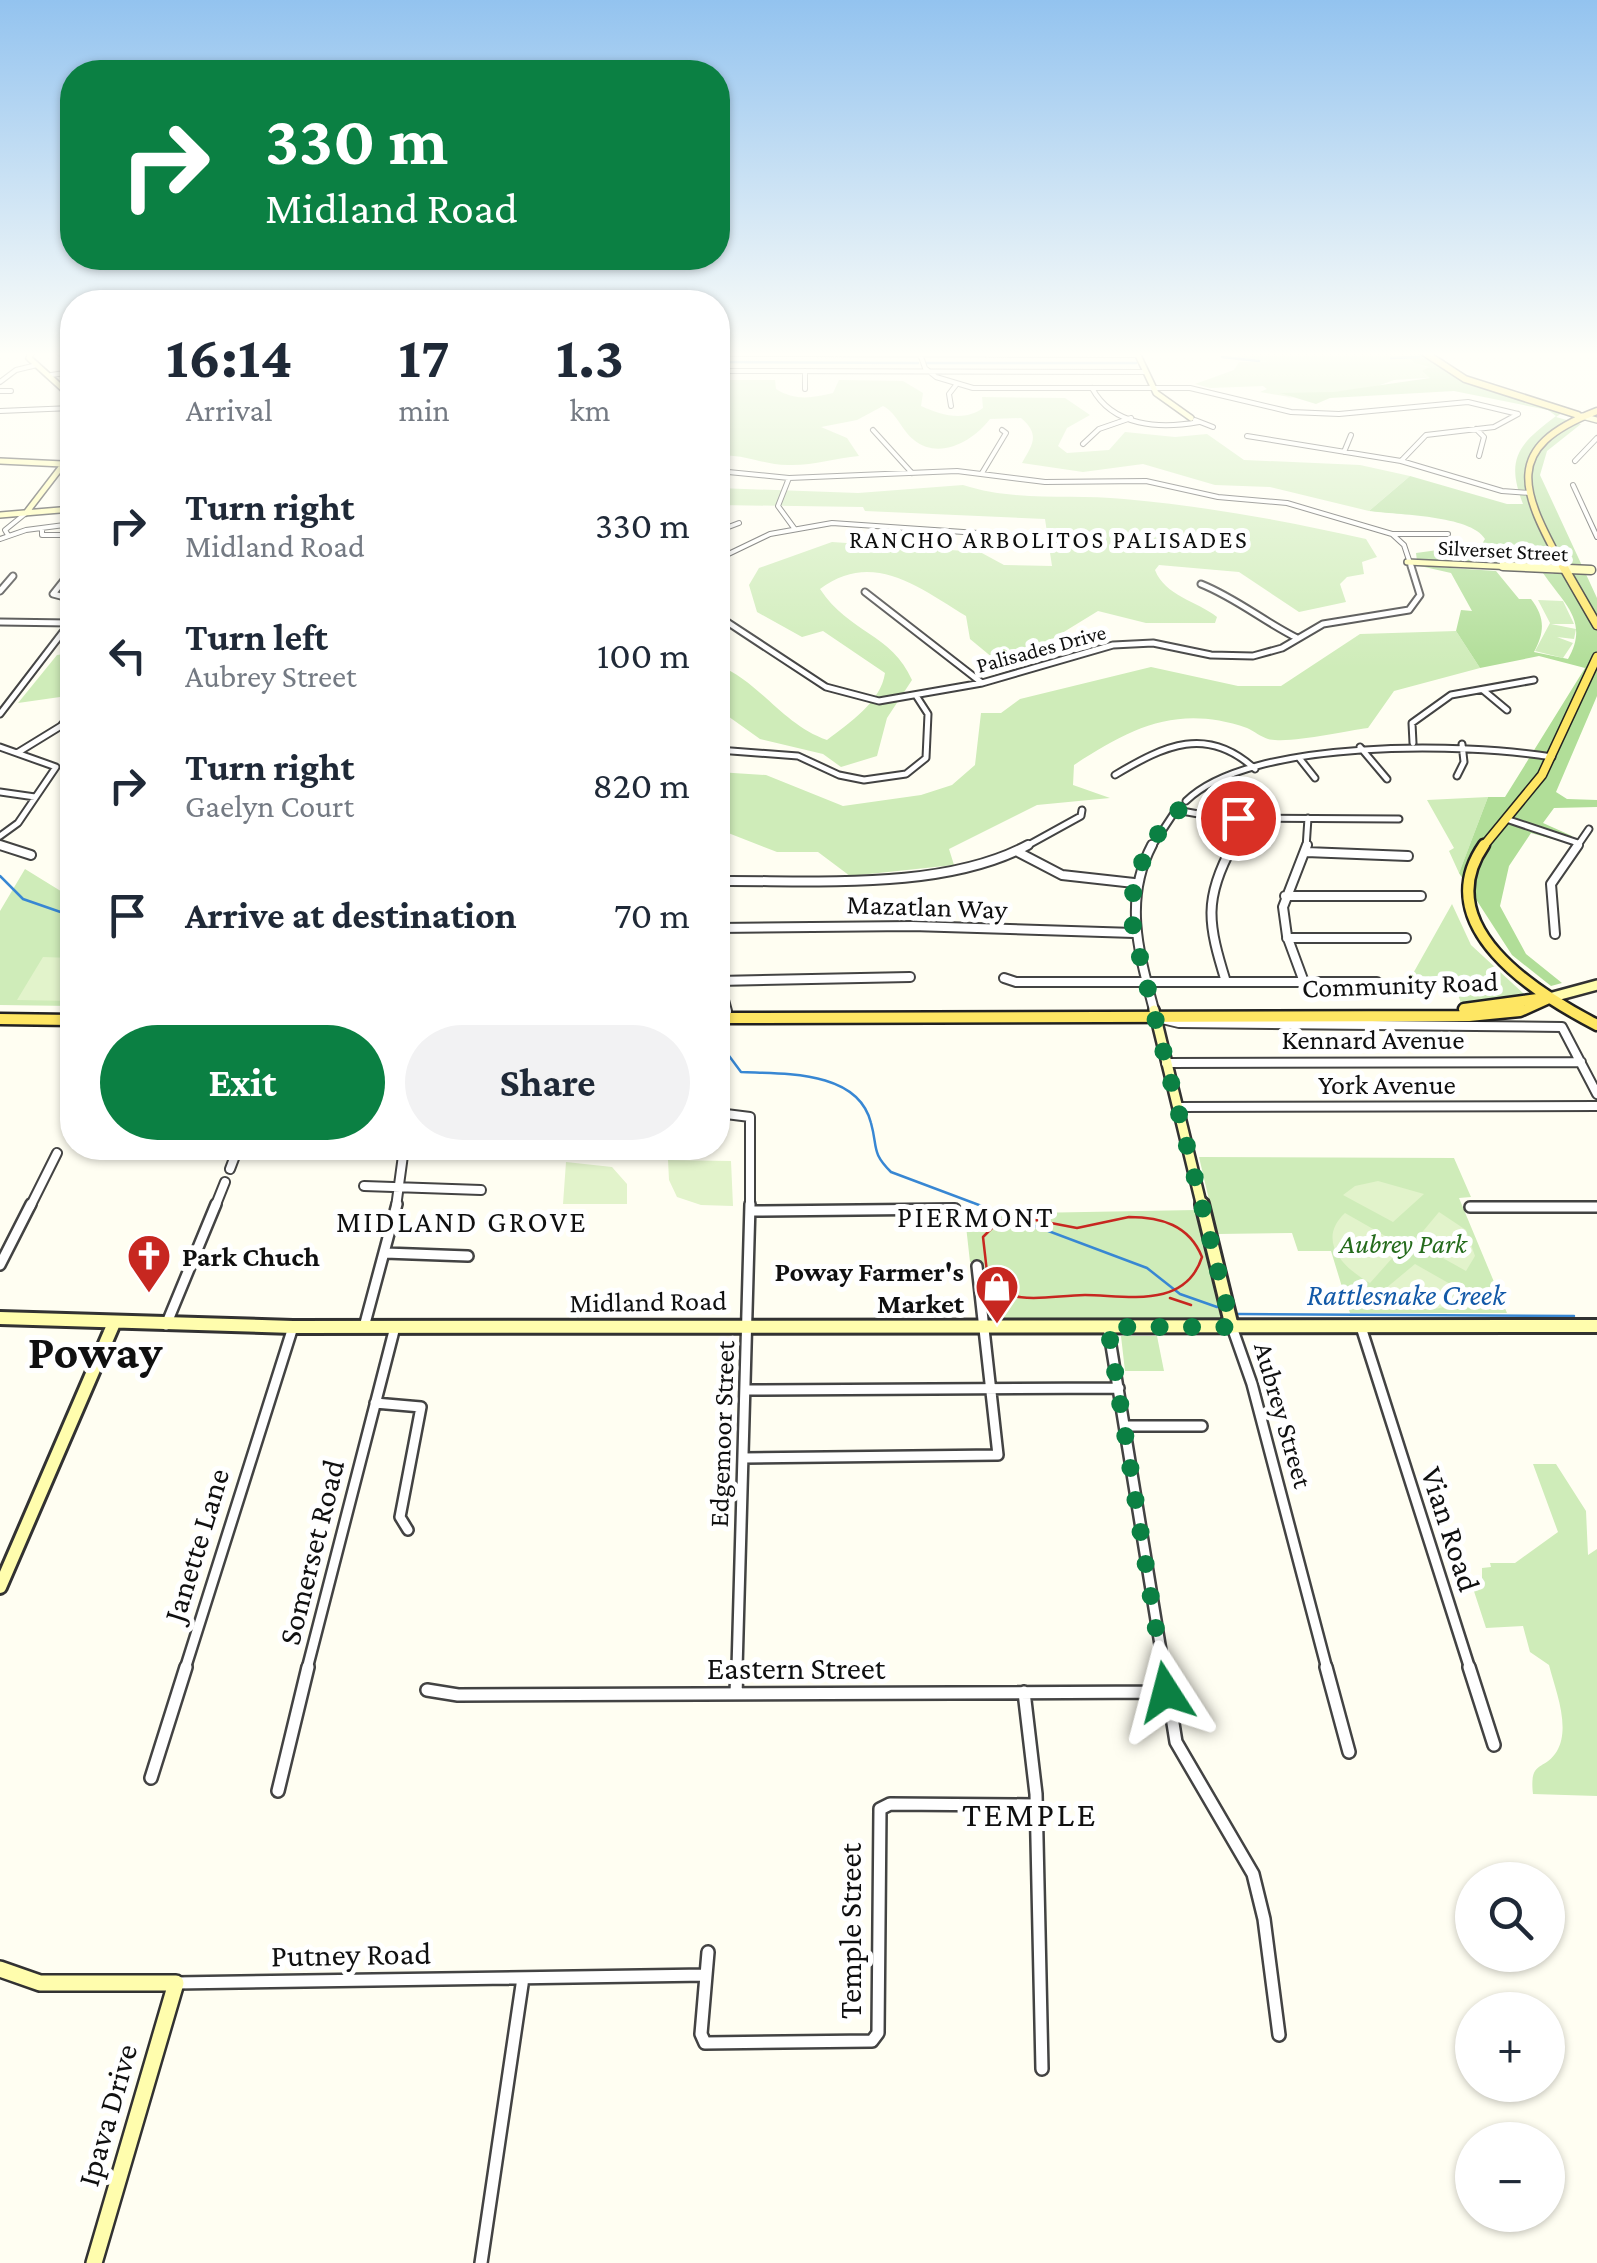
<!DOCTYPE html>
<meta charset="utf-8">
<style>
:root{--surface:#fff;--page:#f2f2f3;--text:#1f2937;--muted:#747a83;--accent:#0b8043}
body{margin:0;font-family:"Crimson Pro",serif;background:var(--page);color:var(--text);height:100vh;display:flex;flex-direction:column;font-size:38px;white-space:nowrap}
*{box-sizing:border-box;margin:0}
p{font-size:32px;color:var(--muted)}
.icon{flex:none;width:55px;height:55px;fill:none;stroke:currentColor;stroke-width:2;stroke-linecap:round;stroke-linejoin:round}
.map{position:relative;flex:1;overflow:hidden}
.details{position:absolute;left:60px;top:290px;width:670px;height:870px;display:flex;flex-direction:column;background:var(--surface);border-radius:40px;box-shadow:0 2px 8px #0004}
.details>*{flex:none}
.hud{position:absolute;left:60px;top:60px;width:670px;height:210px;border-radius:40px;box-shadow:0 2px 8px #0004;background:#0b8043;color:#fff;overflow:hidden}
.fabs{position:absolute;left:1455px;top:1862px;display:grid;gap:20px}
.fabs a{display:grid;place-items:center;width:110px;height:110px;border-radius:50%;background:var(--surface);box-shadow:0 2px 8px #0004;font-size:50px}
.pin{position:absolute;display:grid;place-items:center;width:85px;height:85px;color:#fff;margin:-42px;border:5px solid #fff;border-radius:50%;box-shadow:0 2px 10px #0007}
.me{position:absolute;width:110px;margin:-55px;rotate:351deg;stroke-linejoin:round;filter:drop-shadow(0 0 8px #0008)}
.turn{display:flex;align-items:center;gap:35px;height:210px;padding:0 40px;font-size:45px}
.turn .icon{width:130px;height:130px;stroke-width:2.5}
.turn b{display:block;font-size:70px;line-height:85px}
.eta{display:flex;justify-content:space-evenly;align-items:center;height:170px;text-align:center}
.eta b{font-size:60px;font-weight:700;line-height:70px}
.action{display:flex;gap:20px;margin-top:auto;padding:20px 40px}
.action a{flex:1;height:115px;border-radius:60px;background:var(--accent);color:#fff;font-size:40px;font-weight:700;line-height:115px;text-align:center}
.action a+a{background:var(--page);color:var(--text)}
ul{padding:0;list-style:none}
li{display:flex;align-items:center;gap:30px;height:130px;padding:0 40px}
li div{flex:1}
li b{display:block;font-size:38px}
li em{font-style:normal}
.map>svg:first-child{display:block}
.green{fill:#cfecb9}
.forest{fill:#b1de98}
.pitch{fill:#e2f3cb}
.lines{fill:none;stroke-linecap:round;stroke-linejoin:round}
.stream{stroke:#3887d3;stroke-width:2.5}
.street-far4-casing{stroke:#434343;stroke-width:6}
.street-far3-casing{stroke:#434343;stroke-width:9}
.street-far2-casing{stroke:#434343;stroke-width:12}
.street-far1-casing{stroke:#434343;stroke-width:14}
.street-casing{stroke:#434343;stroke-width:16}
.secondary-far4-casing{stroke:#323232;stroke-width:8}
.secondary-far3-casing{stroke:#323232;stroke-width:11}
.secondary-far2-casing{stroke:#323232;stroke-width:14}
.secondary-far1-casing{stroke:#323232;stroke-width:18}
.secondary-casing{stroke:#323232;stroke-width:20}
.primary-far2-casing{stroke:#212121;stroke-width:9}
.primary-far1-casing{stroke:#212121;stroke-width:11}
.primary-casing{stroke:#212121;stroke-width:15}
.street-far4{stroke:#fff;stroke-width:4}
.street-far3{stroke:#fff;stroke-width:5}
.street-far2{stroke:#fff;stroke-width:8}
.street-far1{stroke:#fff;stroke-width:9}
.street{stroke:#fff;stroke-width:11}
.secondary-far4{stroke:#fffdad;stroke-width:5}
.secondary-far3{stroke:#fffdad;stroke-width:8}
.secondary-far2{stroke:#fffdad;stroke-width:9}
.secondary-far1{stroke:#fffdad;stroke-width:12}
.secondary{stroke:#fffdad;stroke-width:15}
.primary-far2{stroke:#fee663;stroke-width:6}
.primary-far1{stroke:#fee663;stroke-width:8}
.primary{stroke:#fee663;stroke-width:10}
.rail{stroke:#c72720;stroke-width:2.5}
.route{stroke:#0b8043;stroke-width:18;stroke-dasharray:0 32.4}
.labels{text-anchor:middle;stroke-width:10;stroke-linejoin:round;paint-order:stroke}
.far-street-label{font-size:22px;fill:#101010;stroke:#fff}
.far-neighbourhood-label{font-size:25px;letter-spacing:2.5px;fill:#101010;stroke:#fff}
.street-label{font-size:28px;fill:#101010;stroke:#fff}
.park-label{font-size:28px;font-style:italic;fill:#256b1c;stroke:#fff}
.poi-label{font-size:28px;font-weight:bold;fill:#101010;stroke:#fff;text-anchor:start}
.neighbourhood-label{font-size:30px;letter-spacing:2.5px;fill:#101010;stroke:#fff}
.water-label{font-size:30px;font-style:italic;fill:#1259a8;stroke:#fff}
.near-street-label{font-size:32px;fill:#101010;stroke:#fff}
.near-neighbourhood-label{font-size:35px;letter-spacing:2.5px;fill:#101010;stroke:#fff}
.town-label{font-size:48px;font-weight:bold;fill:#101010;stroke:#fff}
</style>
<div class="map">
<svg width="1597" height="2263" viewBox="0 0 1597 2263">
<rect width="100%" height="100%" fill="#fffef2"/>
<path class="green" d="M1235,351h169l10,12 16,5 -7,4 33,4 -62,4 -22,8 -86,9 10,1 -36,-6 7,-3 -4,-3 -53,2 -15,-4 39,-14 5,-8h29l-28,-2z
M718,380h57l1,9c19,12 36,9 57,4l6,-13 64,1 20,12 -2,13c20,9 43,16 62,2l-1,-11 83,1 25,17 -23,13 -9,18 9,7 42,-3 16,-18 50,5 32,-3 37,26 116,5 50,11 -41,35 -99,-24 -55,-2 -72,-21 -60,8 -61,-9c10,-18 19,-28 -1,-45l-31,1c-16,21 -50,42 -76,21 -13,-10 -16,-26 -31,-34l-26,14 -36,7 26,11 12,18c-24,2 -47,10 -71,9 -26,0 -45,-12 -70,-9v-38l10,-10 -10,-8z
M963,485c52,17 108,9 161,14 81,7 162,22 242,40l11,18 -15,5 2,12 -17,3 -7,7 6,18 -47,10 -60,-40 -80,-7 -4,5c10,26 42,31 62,47l-2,6h-69l-48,-12 -62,38 -43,9 -23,-19 -4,-23c-49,-30 -94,-66 -146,-27 29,44 72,45 92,91l-25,38 -10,38 -36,11 -18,-13 -63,-15 -42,-30v-44c42,17 65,60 109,75 22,-17 54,-38 58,-67l-62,-42 -21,6 -45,-25 -8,-27 10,-17 73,-26 148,10 24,13 48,1 -7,-47 -180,-8 -2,-4 -145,-2v-17l140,5z
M1538,600l25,1 11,23h-23l25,5 -2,10 -17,-2 16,6 -10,15 -28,-7 15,-28z
M1456,631l24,37 -86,23 -26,37c-24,3 -78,16 -100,11 -7,-2 -14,-8 -21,-11 -70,-24 -116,0 -173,37l-1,20 37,13 -73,7 -88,44 5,16 -104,11 -32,-24h-41l-59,-23v-57l48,3 77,31 78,-11 31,-10 23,-20 6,-52h20l19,-14 131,-32 87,19h43l79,-52z
M72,653v29l-12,15 -42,6 39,-48z
M1488,797l-29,76 -10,-22 5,-3 -27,-48z
M25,869l47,29v108l-72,-1v-94z
M1452,904l19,41 53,49 -63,9 -7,-19 -48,2z
M1199,1157l255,1 17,39 -12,1 48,115h-157l-19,-62h-33l-6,-18 -75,1z
M1196,1210l27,105 -5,6 -223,-1 -8,-26 6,-6 -10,-2 -5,-22 -8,-2 -4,-36 4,-6 -4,-4 5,-2z
M1157,1336l7,35h-39l-4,-35z
M1533,1464h23l30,47 2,44 9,-6v247l-64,-2c-4,-35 11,-22 24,-43 14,-24 -2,-62 -8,-86l-19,-13 -7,-26 -37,2 -16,-49 12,-1v-10l9,-1 -1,-4h25l43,-31z"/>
<path class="forest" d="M1385,351h30l44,28 103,34 -6,4 25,7 -34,27 -7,24 57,123v98l-41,96 11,7 30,1v7l-43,1 -11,15 29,13 -5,7 -36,-10 -22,33 -9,40 26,48 36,29 -11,3 -39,-31 -53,-82 29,-76h17l80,-129 -46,-12 -59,12 -24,-37 5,-21 11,1 -21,-38 -31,-7 76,5 23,28h12c14,18 14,33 3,53l34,7c22,-38 -5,-56 -25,-86l11,1 -3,-6 -134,-7 -1,-8 66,-9 3,-5c-14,-24 -88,-24 -116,-28l41,-35 97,28h16c-18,-46 -4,-60 33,-88l-8,-6 -94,-19 -124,7 -14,6 -36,-11 53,-1 97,-14 -8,-7 7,-4 -15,-4 -10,-12 -15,1 6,6z"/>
<path class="pitch" d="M43,957l29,1v43l-55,-1z
M668,1160l63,1 2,45 -32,-1 -24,-8 -8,-17z
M566,1162l46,5 15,17v20h-64z
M1378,1181l46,13 -31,28 -50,-27 12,-9z
M1439,1212l27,18 9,26 -9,15 -52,-29z
M1345,1213l58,33 -33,37c-27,-15 -54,-43 -25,-70z
M1415,1264l51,29c-24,26 -59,16 -87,1z"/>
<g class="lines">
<path class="stream" d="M50,351l22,10
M1222,357l37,4
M1391,358l28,-1
M718,362l200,1
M925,363h211
M0,876l23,23 49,17
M718,1041l23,31c43,2 117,-2 130,51 7,25 0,29 20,49l256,96 33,26 37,13
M1237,1314l337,2"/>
<defs>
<path id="street-far4" d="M919,351l6,17 11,9 37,11h217l101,24 48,2 129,-12 50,12
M718,354l420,1
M718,371l428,1
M805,371v18
M51,375l21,-3
M0,382l16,-12 21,-5
M1092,388c21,39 68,41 107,34
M0,391h11
M951,406l-2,-12 7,-9
M0,411l72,-3
M1195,420l18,7
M1476,429l8,8 -5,19
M873,430l39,43
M1247,436l154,25 101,30 28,2
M1083,444l16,-15 32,-11
M1344,452l7,-17
M1401,461l25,-26 68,-8 24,-13
M1575,461l22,-23
M718,471l71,7 168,-7 88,11 101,-1 72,16 69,6 105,31 12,11 8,24
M982,473l24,-40 -4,-3
M789,478l-11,28 16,22
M1573,485l24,52
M42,528v7h30
M718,531l21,-8
M1392,534h56
M8,535l-3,-5 21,-17
M0,539l26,-9 46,-6
M718,559l52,-25 62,-11 205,14"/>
<path id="street-far3" d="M68,575l-15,19 19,5
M1201,584c35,14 62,37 96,54
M0,591l13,-15
M865,592l117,91
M718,616l108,71 53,14 103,-18 131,-38 40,-2 58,12 42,1 29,-8 41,-24 86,-14 11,-15 -9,-29
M0,622l70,1
M1483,690l24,20
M0,714l72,-94
M1413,743l-1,-20 39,-28 83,-15
M0,747l56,20 -38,56 -18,13
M1360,747l27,32
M718,750l80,6 41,19 25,5 42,-6 20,-16 2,-44 -11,-17
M17,753l44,-27 11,-13
M1300,759l15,19
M1115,775c50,-30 92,-50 140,-6
M1457,776l7,-14 -2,-18
M0,792l35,5
M1186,801c64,-63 280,-58 366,-44
M1509,820l69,23
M0,845l8,3
M1023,848l58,-32 1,-6
M1151,848l25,-38 45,8 178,1
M1232,848l7,-30
M1306,848l2,-30
M1576,848l13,-19"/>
<path id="street-far2" d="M0,845l31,10
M1152,845c-29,55 -13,108 2,165
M1016,851l46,24 72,8
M1306,852l102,4
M718,881c95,-1 225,10 310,-36
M1285,896h136
M718,928l194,-2 222,7
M1555,934l-4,-50 27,-39
M1287,938h119
M718,978l9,33
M1004,978l12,4h361
M718,981l192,-4
M1226,982c-18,-58 -23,-83 7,-137
M1304,982l-17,-46 -4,-29 24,-62
M1158,1018l21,5 383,4 35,67
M1166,1063l415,-1
M1178,1107l419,-1
M718,1113l32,4v90
M230,1169l8,-21
M364,1186l117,4
M30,1207l27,-54
M215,1207l10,-25
M396,1207l8,-59"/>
<path id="street-far1" d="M1470,1207h127
M752,1211l203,-2
M385,1253l83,3
M0,1265l31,-61
M166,1325l50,-121
M364,1327l33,-123
M1108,1327l56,342
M1232,1327l20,57 75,285
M1361,1327l109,342
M748,1390l371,-2
M375,1403l46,4 -21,110 8,13
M1125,1426h77
M744,1458l254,-3 -21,-189
M185,1669l108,-342
M307,1669l88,-342
M737,1669l13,-465"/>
<path id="street" d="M1164,1667l12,75 77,132 11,45 15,116
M1326,1667l23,85
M1469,1667l25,78
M427,1690l31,5 708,-3
M1024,1692l12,102 6,275
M736,1693l1,-26
M151,1778l35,-111
M278,1791l30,-124
M708,1952l-7,82 4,9 167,-2 6,-8 2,-224 10,-5 146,1
M176,1983l530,-8
M481,2263l42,-285"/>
<path id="secondary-far4" d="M32,351l-3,7 43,39
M1136,351l20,42 35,25
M1582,416l15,4
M0,461l63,3
M26,513l46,-60
M0,515l72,-6
M1407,562l153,7"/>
<path id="secondary-far3" d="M1503,566l88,4"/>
<path id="secondary-far2" d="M1549,998l48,-13
M1154,1010l48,197"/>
<path id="secondary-far1" d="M1202,1204l30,123
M0,1318l293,9 1304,-1
M0,1587l114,-264"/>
<path id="secondary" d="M0,1969l40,14h136l-82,280"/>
<path id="primary-far2" d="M1422,351l43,28 113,36
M1564,569c-43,-79 -63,-121 33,-158"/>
<path id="primary-far1" d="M1563,566l34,59
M1482,848l60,-73 55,-118"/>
<path id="primary" d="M1484,845c-56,81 51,148 113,180
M1464,1009l81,-11
M718,1018l751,-2 51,-5 29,-13
M0,1019l72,1"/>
</defs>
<use href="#street-far4" class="street-far4-casing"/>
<use href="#street-far3" class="street-far3-casing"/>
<use href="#street-far2" class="street-far2-casing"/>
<use href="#street-far1" class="street-far1-casing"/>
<use href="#street" class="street-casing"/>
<use href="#secondary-far4" class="secondary-far4-casing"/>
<use href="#secondary-far3" class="secondary-far3-casing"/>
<use href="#secondary-far2" class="secondary-far2-casing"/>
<use href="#secondary-far1" class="secondary-far1-casing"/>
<use href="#secondary" class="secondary-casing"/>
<use href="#primary-far2" class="primary-far2-casing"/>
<use href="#primary-far1" class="primary-far1-casing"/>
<use href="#primary" class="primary-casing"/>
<use href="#street-far4" class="street-far4"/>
<use href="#street-far3" class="street-far3"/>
<use href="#street-far2" class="street-far2"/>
<use href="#street-far1" class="street-far1"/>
<use href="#street" class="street"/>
<use href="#secondary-far4" class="secondary-far4"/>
<use href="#secondary-far3" class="secondary-far3"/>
<use href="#secondary-far2" class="secondary-far2"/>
<use href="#secondary-far1" class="secondary-far1"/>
<use href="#secondary" class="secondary"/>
<use href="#primary-far2" class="primary-far2"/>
<use href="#primary-far1" class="primary-far1"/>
<use href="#primary" class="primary"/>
<path class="rail" d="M1129,1217c32,0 60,8 73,40 -17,53 -77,38 -117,38 -34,0 -71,13 -97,-14l-5,-44 16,-16 31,-2 47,9z
M1170,1298l21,7"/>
</g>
<linearGradient id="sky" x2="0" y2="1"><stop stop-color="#93c3ef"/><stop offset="0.53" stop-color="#fffff9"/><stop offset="1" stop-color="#fffff9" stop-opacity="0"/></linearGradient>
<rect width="1597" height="668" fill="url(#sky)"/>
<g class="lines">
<path class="route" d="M1166,1692l-58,-365h124l-98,-394c-9,-50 12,-86 42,-123l62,8"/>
</g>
<defs>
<symbol id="church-pin" viewBox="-11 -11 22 30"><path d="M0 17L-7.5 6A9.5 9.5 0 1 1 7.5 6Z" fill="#c72720" stroke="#fff"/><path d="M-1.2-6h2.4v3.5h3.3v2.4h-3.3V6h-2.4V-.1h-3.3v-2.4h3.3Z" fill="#fff"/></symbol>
<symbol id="shop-pin" viewBox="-11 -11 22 30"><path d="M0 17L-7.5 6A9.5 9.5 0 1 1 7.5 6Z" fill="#c72720" stroke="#fff"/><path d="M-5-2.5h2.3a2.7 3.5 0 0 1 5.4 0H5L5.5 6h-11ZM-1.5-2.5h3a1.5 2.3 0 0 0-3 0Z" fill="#fff"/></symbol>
</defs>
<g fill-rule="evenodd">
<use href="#church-pin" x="124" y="1231" width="50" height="68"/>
<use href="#shop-pin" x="972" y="1262" width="50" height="68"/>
</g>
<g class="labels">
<g class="far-street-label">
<text transform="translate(1503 550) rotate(3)" y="8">Silverset Street</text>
<text transform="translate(1041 648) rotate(-15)" y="8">Palisades Drive</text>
</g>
<g class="far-neighbourhood-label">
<text x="1049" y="548">RANCHO ARBOLITOS PALISADES</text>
</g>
<g class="street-label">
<text transform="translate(927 906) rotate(2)" y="10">Mazatlan Way</text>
<text transform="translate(1400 984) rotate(-2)" y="10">Community Road</text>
<text x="1373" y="1049">Kennard Avenue</text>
<text x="1387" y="1094">York Avenue</text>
<text transform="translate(648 1301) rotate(-1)" y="10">Midland Road</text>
<text transform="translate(1284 1415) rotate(74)" y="10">Aubrey Street</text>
<text transform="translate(721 1434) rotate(-88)" y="10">Edgemoor Street</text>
</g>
<g class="park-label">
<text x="1403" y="1253">Aubrey Park</text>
</g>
<g class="poi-label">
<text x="182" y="1266">Park Chuch</text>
<text x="964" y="1281" text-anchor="end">Poway Farmer's<tspan x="964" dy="32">Market</tspan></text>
</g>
<g class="neighbourhood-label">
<text x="976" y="1227">PIERMONT</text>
<text x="462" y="1232">MIDLAND GROVE</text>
</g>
<g class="water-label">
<text x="1406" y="1305">Rattlesnake Creek</text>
</g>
<g class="near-street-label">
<text transform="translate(1451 1529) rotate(72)" y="11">Vian Road</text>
<text transform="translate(196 1545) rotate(-73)" y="11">Janette Lane</text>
<text transform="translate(311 1552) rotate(-76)" y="11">Somerset Road</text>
<text x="796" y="1679">Eastern Street</text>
<text transform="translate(850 1931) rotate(-90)" y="11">Temple Street</text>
<text transform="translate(351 1954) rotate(-1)" y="11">Putney Road</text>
<text transform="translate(107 2115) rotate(-74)" y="11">Ipava Drive</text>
</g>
<g class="near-neighbourhood-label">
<text x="1030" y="1826">TEMPLE</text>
</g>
<g class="town-label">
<text x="95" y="1368">Poway</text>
</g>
</g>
</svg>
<div class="fabs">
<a><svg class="icon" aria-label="search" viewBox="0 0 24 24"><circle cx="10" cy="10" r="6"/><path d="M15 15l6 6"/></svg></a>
<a>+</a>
<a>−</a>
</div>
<div class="pin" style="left:1238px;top:818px;background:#d93025"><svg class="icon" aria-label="arrive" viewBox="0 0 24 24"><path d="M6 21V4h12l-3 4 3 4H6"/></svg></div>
<svg class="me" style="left:1166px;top:1692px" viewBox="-20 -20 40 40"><path d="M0-17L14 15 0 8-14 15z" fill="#0b8043" stroke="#fff" stroke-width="4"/></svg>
<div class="hud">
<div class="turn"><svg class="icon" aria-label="right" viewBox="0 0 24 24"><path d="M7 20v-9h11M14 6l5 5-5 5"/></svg><div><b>330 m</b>Midland Road</div></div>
</div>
<section class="details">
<div class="eta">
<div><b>16:14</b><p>Arrival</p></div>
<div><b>17</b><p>min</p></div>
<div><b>1.3</b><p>km</p></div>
</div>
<ul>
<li><svg class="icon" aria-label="right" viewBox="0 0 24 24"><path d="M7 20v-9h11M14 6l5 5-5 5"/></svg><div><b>Turn right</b><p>Midland Road</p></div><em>330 m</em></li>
<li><svg class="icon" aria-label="left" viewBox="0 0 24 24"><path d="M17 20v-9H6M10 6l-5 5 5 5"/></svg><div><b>Turn left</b><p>Aubrey Street</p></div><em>100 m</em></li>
<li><svg class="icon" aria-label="right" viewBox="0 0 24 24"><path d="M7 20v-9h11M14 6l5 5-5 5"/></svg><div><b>Turn right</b><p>Gaelyn Court</p></div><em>820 m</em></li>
<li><svg class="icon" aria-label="arrive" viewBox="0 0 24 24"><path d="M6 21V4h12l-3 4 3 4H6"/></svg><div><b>Arrive at destination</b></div><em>70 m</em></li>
</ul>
<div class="action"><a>Exit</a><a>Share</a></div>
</section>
</div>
